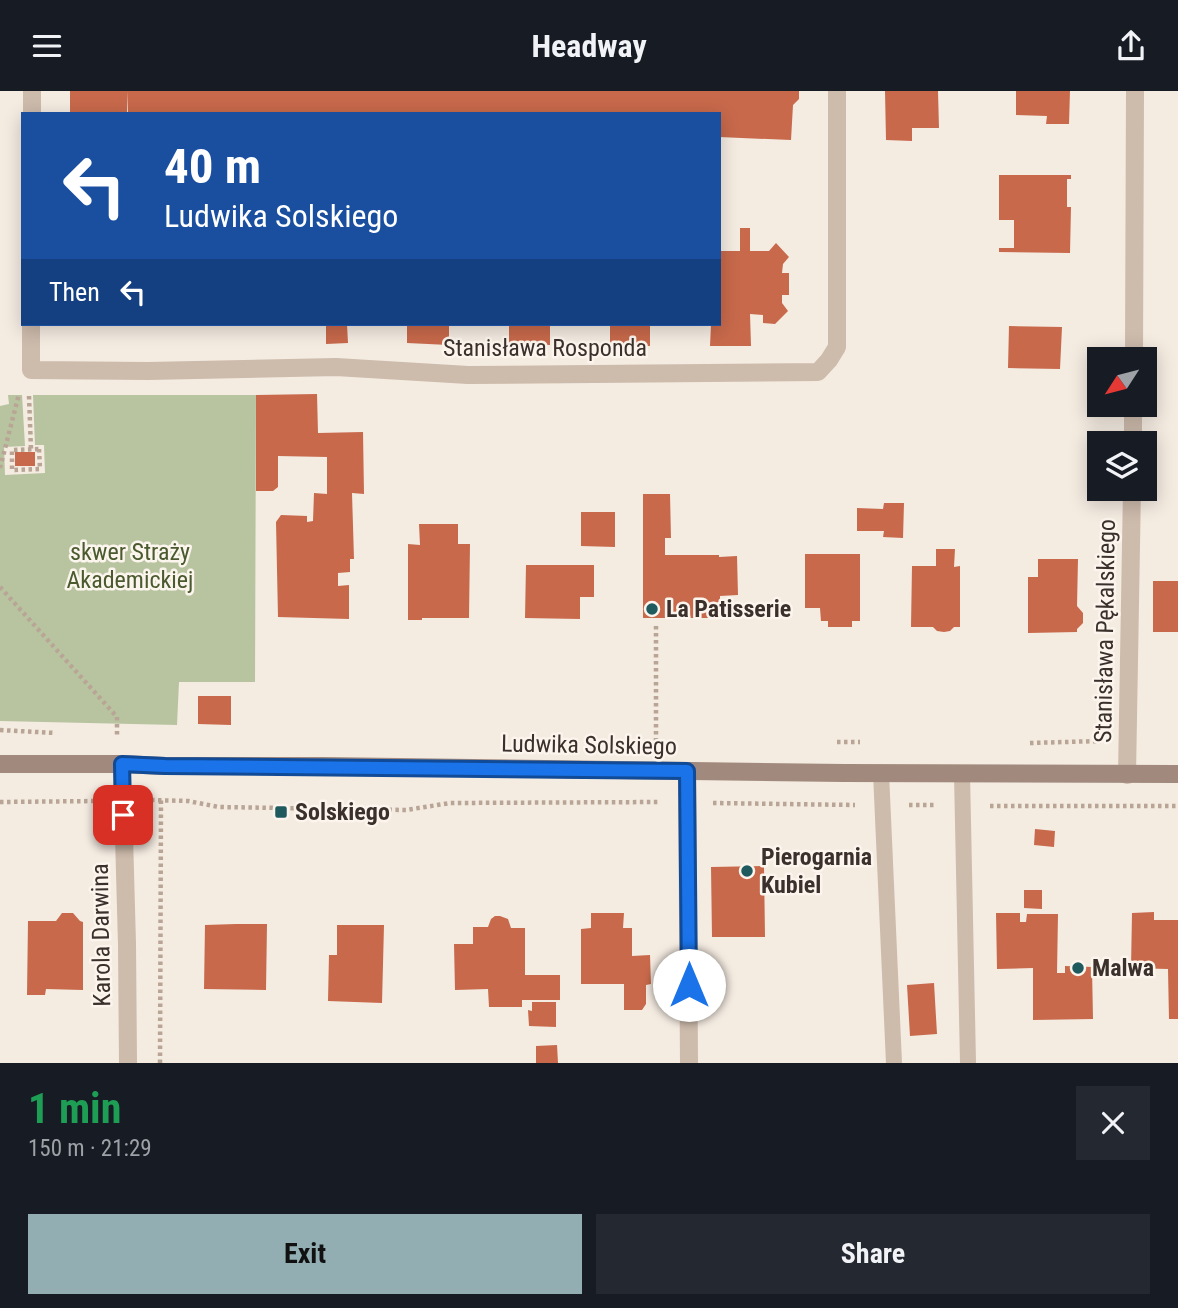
<!DOCTYPE html>
<meta charset="utf-8">
<style>
:root{--surface:#171b24;--page:#242831;--text:#f1f3f6;--muted:#9ea1a6;--accent:#92aeb2}
body{margin:0;font-family:"Roboto Condensed",sans-serif;background:var(--page);color:var(--text);height:100vh;display:flex;flex-direction:column;font-size:26px;white-space:nowrap}
*{box-sizing:border-box;margin:0}
p{font-size:23px;color:var(--muted)}
.icon{flex:none;width:38px;height:38px;fill:none;stroke:currentColor;stroke-width:2;stroke-linecap:round;stroke-linejoin:round}
.map{position:relative;height:972px;overflow:hidden}
.details{display:flex;flex-direction:column;background:var(--surface);flex:1}
.details>*{flex:none}
.guide{position:absolute;left:21px;top:21px;width:700px;height:214px;border-radius:0px;box-shadow:0 4px 18px #0003;background:#1a4fa0;color:#fff;overflow:hidden}
.needle{width:46px;rotate:234deg}
.buttons{position:absolute;left:1087px;top:256px;display:grid;gap:14px}
.buttons a{display:grid;place-items:center;width:70px;height:70px;border-radius:0px;background:var(--surface);box-shadow:0 4px 18px #0003;font-size:35px}
.pin{position:absolute;display:grid;place-items:center;width:60px;height:60px;color:#fff;margin:-30px;border-radius:14px;box-shadow:0 4px 10px #0006}
.me{position:absolute;width:77px;margin:-38px;rotate:0deg;stroke-linejoin:round;filter:drop-shadow(0 0 5px #0008)}
.turn{display:flex;align-items:center;gap:24px;height:147px;padding:0 28px;font-size:32px}
.turn .icon{width:91px;height:91px;stroke-width:2.5}
.turn b{display:block;font-size:49px;line-height:60px}
.then{display:flex;align-items:center;height:66px;padding:0 28px;background:#0003;gap:14px;font-size:26px}
.round{display:grid;place-items:center;flex:none;width:74px;height:74px;border-radius:0px;background:var(--page)}
.summary{display:flex;align-items:center;justify-content:space-between;height:119px;padding:0 28px}
h1{font-size:42px;font-weight:700;line-height:52px;color:#1e9e55}
.cta{display:flex;gap:14px;margin-top:auto;padding:14px 28px}
.cta a{flex:1;height:80px;border-radius:0px;background:var(--accent);color:#111;font-size:28px;font-weight:700;line-height:80px;text-align:center}
.cta a+a{background:var(--page);color:var(--text)}
header{display:flex;justify-content:space-between;align-items:center;height:91px;padding:0 28px;background:var(--surface);font-size:32px;font-weight:700}
.map>svg:first-child{display:block}
.green{fill:#b8c4a0}
.building{fill:#c8694b}
.lines{fill:none;stroke-linecap:round;stroke-linejoin:round}
.path{stroke:#b9a596;stroke-width:4.5;stroke-dasharray:3.5 3.5;stroke-linecap:butt}
.lane{stroke:#cdbbac;stroke-width:16}
.street{stroke:#cdbbac;stroke-width:18}
.secondary{stroke:#a18a7d;stroke-width:18}
.route-casing{stroke:#114b97;stroke-width:18}
.route{stroke:#1a73e8;stroke-width:12}
.poi-dot{fill:#1f5a5e;stroke:#fbf5ee;stroke-width:2.5}
.labels{text-anchor:middle;stroke-width:5;stroke-linejoin:round;paint-order:stroke}
.street-label{font-size:24px;fill:#3b302b;stroke:#fbf5ee}
.park-label{font-size:24px;fill:#4a5a2e;stroke:#fbf5ee}
.poi-label{font-size:24px;font-weight:bold;fill:#3b302b;stroke:#fbf5ee;text-anchor:start}
</style>
<header><svg class="icon" aria-label="menu" viewBox="0 0 24 24"><path d="M4 6h16M4 12h16M4 18h16"/></svg>Headway<svg class="icon" aria-label="share" viewBox="0 0 24 24"><path d="M12 15V3M7 8l5-5 5 5M5 13v7h14v-7"/></svg></header>
<div class="map">
<svg width="1178" height="972" viewBox="0 0 1178 972">
<rect width="100%" height="100%" fill="#f4ebe1"/>
<path class="green" d="M8,304h14l3,51 -21,1 1,28 40,-2 -1,-28h-9l-2,-50h223l-1,287h-76l-2,43 -177,-4v-315l9,-2z"/>
<path class="building" d="M70,0h57v23h-57z
M127,0h672v8l-6,6 -2,35 -72,-3v-23h-591z
M885,0h53l1,37h-27v13l-26,-1z
M1016,0h54l-1,33h-23l1,-8 -31,-1z
M999,84h72v4h-4v28h4l-1,46 -71,-1v-4h15v-28h-15z
M740,137h10v23h19l7,-8 13,14 -6,7 -1,9h7v22h-7v8l6,8 -13,13 -12,-1v-8l-13,-1 1,32h-41l1,-22h8v-73h21z
M326,233h21l1,19 -22,1z
M407,233h42v21l-42,-2z
M509,233h41v21h-41z
M610,233h40v22h-40z
M1009,235l53,1 -2,42 -52,-1z
M317,303l1,39 45,-1 1,62 -12,-1 2,66h-4v13l-12,1v13l11,-1v34l-71,-2 -2,-95 5,-7 26,1v6l6,-1 1,-28 13,1v-37l-49,-1v31l-5,4h-17v-96z
M15,361h20v14h-20z
M643,403h27l1,44h-6v17h54v2l18,-1 1,39 -18,1v22h-77z
M884,412h20l-1,35 -20,-1 1,-6h-27v-23l26,1z
M581,421h34v35l-34,-1z
M419,433h39v20h12l-1,74h-47v2h-14v-76l12,1z
M936,458h19l-1,18 6,-1v61h-6l-4,4 -6,1 -7,-1 -4,-4h-22l1,-61h24z
M805,463h55v67h-8v6h-24v-6h-7l-1,-13h-15z
M1038,468h40l-1,47 6,7v10l-6,6v3l-49,1v-56h10z
M526,474h68v32h-14v22l-55,-1z
M1153,490h25v51h-25z
M198,605h33v29l-33,-1z
M1035,738l20,2 -1,16 -20,-2z
M764,775l1,71h-53l-1,-70z
M1024,799h18v19l-18,-1z
M1154,821v8h24v99h-9l-1,-50 -37,-1 1,-55z
M62,822h11l7,8 3,1v68l-37,-1 -1,6h-18l1,-74h28z
M591,822h33l-1,15h9v28l18,-1 1,29 -5,1v19l-4,6h-18v-26h-43v-55l10,-1z
M996,822h24v9h6l1,-8h31l-1,59h8v-7l27,1 1,52 -60,1v-52l-36,1z
M495,825h5l8,3 3,9h14v47h35v25h-38v7h-33l-1,-18 -33,1 -1,-46h19v-17h15l3,-8z
M236,833h31l-1,66 -62,-1 1,-64z
M337,834h47l-2,78 -54,-2 1,-46h8z
M934,892l3,51 -27,2 -3,-51z
M532,911h24v25l-27,-1 -1,-16 4,1z
M557,954l1,18h-22v-17z"/>
<g class="lines">
<path class="path" d="M29,305l2,54
M39,358l1,20 -28,1v-20z
M0,377l19,-74
M0,496l117,130v18
M656,535v115
M0,639l55,3
M837,651h23
M1030,652l71,-2
M151,709l37,1 31,6 187,3 44,-7 209,-1
M0,711l97,-1
M713,712l142,2
M909,714h27
M990,715h188
M160,972l1,-263"/>
<path class="lane" d="M881,682l13,290
M962,683l6,289"/>
<path class="street" d="M32,23v-23
M31,233v46l117,1 188,-4 132,8 350,-3 11,-12 8,-13v-256
M1134,268l1,-268
M1133,352v-39
M122,673l5,180 1,119
M687,680l2,292
M1127,684l5,-287"/>
<path class="secondary" d="M0,673h122l43,2h159l520,7 334,1"/>
</g>
<g class="lines">
<defs>
<path id="route" d="M123,724l-1,-51 43,2 522,5 2,214"/>
</defs>
<use href="#route" class="route-casing"/>
<use href="#route" class="route"/>
</g>
<g class="poi-dot">
<circle cx="652" cy="518" r="7"/>
<rect x="274" y="714" width="14" height="14" rx="3.5"/>
<circle cx="747" cy="780" r="7"/>
<circle cx="1078" cy="877" r="7"/>
</g>
<g class="labels">
<g class="street-label">
<text x="545" y="265">Stanisława Rosponda</text>
<text transform="translate(1105 540) rotate(-89)" y="8">Stanisława Pękalskiego</text>
<text transform="translate(589 654) rotate(1)" y="8">Ludwika Solskiego</text>
<text transform="translate(101 844) rotate(-91)" y="8">Karola Darwina</text>
</g>
<g class="park-label">
<text x="130" y="469">skwer Straży<tspan x="130" dy="28">Akademickiej</tspan></text>
</g>
<g class="poi-label">
<text x="666" y="526">La Patisserie</text>
<text x="295" y="729">Solskiego</text>
<text x="761" y="774">Pierogarnia<tspan x="761" dy="28">Kubiel</tspan></text>
<text x="1092" y="885">Malwa</text>
</g>
</g>
</svg>
<div class="buttons">
<a><svg class="needle" viewBox="-14 -14 28 28"><path d="M0-13l5 13h-10z" fill="#e53935"/><path d="M0 13l5-13h-10z" fill="#9ea1a6"/></svg></a>
<a><svg class="icon" aria-label="layers" viewBox="0 0 24 24"><path d="M12 4l9 5-9 5-9-5zM3 14l9 5 9-5"/></svg></a>
</div>
<div class="pin" style="left:123px;top:724px;background:#d93025"><svg class="icon" aria-label="arrive" viewBox="0 0 24 24"><path d="M6 21V4h12l-3 4 3 4H6"/></svg></div>
<svg class="me" style="left:689px;top:894px" viewBox="-20 -20 40 40"><circle r="19" fill="#fff"/><path d="M0-13L10 11 0 6-10 11z" fill="#1a73e8"/></svg>
<div class="guide">
<div class="turn"><svg class="icon" aria-label="left" viewBox="0 0 24 24"><path d="M17 20v-9H6M10 6l-5 5 5 5"/></svg><div><b>40 m</b>Ludwika Solskiego</div></div>
<div class="then">Then<svg class="icon" aria-label="left" viewBox="0 0 24 24"><path d="M17 20v-9H6M10 6l-5 5 5 5"/></svg></div>
</div>
</div>
<section class="details">
<div class="summary"><div><h1>1 min</h1><p>150 m · 21:29</p></div><a class="round"><svg class="icon" aria-label="close" viewBox="0 0 24 24"><path d="M6 6l12 12M18 6L6 18"/></svg></a></div>
<div class="cta"><a>Exit</a><a>Share</a></div>
</section>
